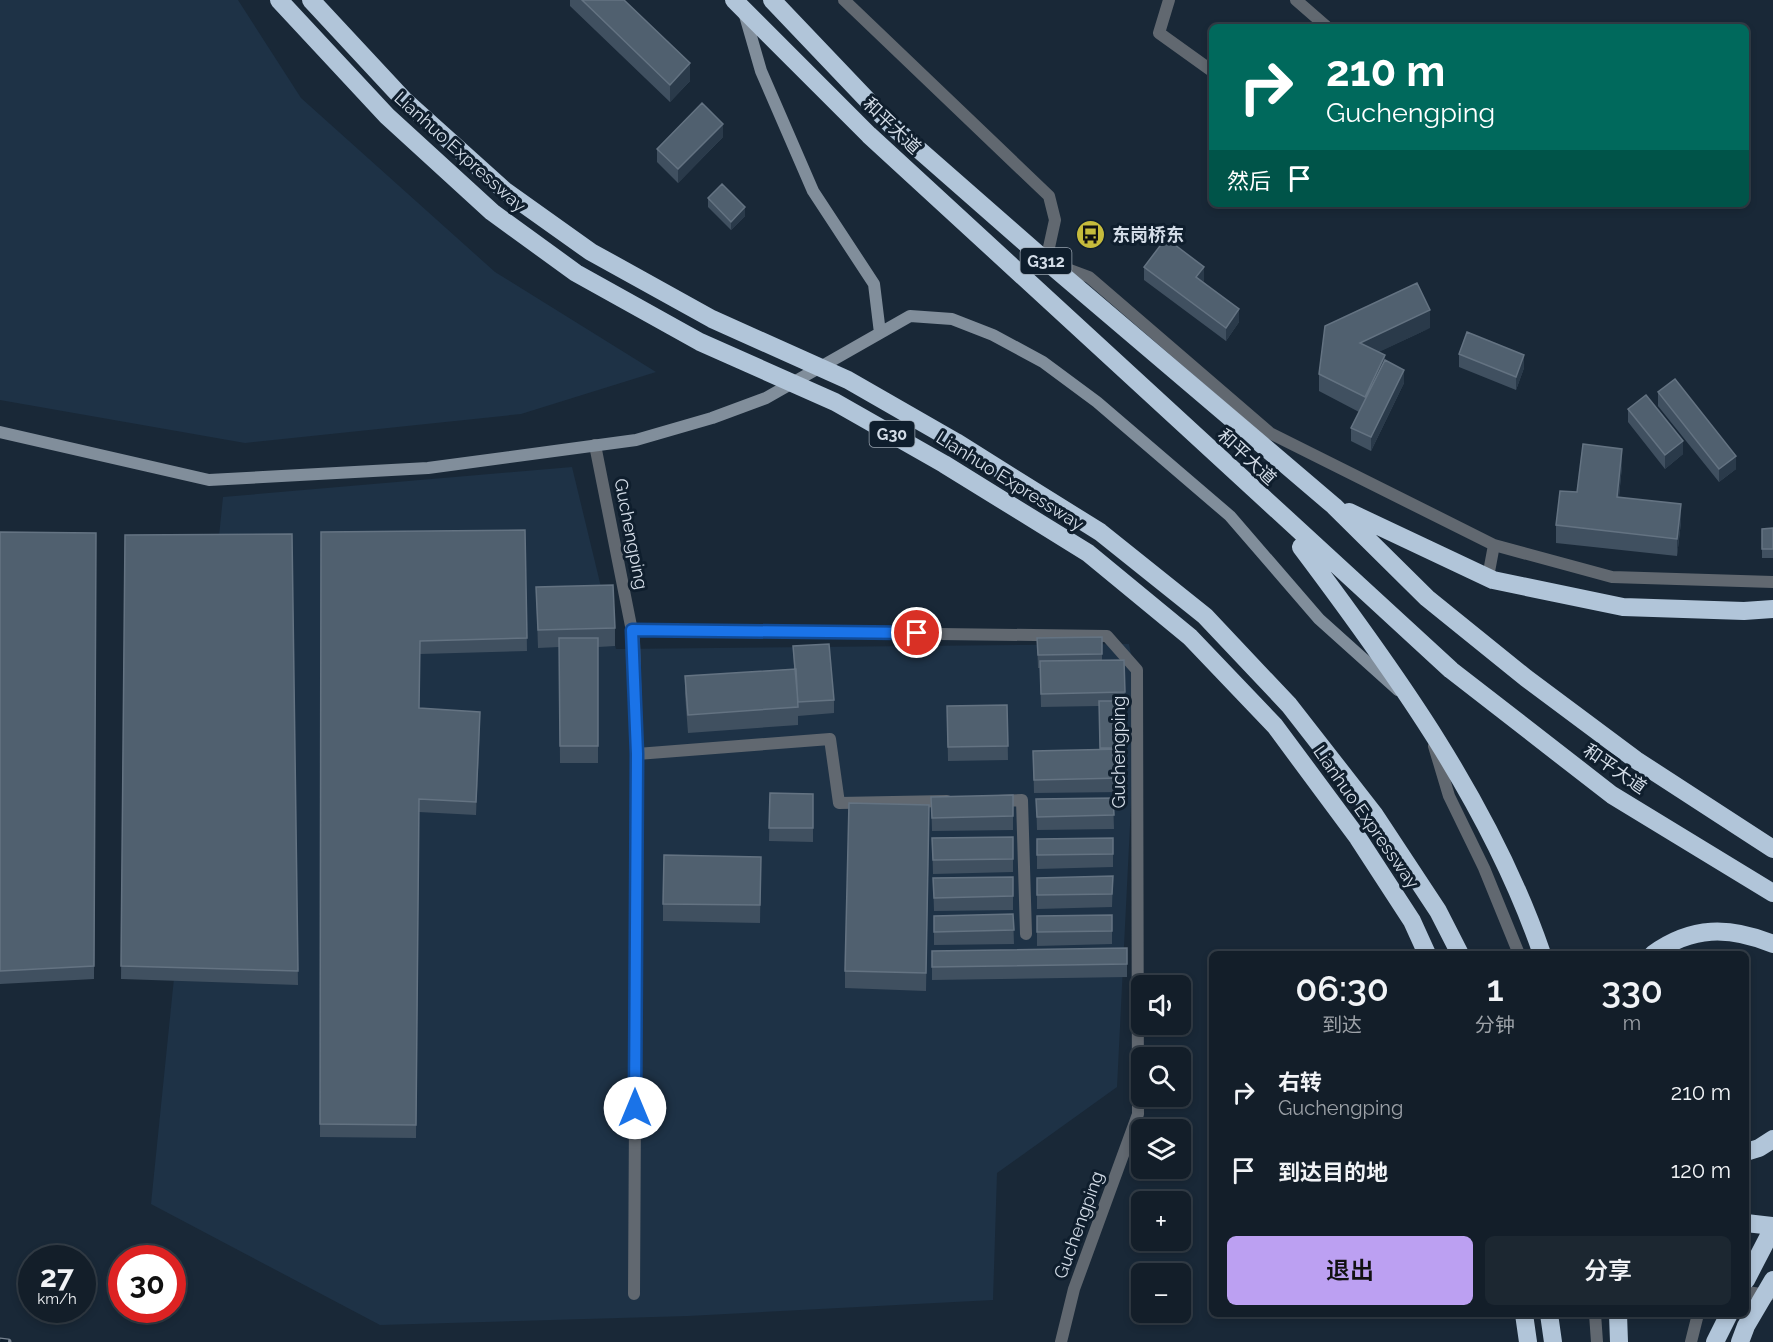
<!DOCTYPE html>
<html lang="zh">
<meta charset="utf-8">
<style>
:root{--surface:#131e29;--page:#1c2731;--text:#f1f3f6;--muted:#9da2a8;--line:#323c46;--accent:#bca0f2}
body{margin:0;font-family:Raleway,"Noto Sans SC",sans-serif;background:var(--page);color:var(--text);height:100vh;display:flex;flex-direction:column;font-size:22px;white-space:nowrap}
*{box-sizing:border-box;margin:0}
p{font-size:20px;color:var(--muted)}
.icon{flex:none;width:33px;height:33px;fill:none;stroke:currentColor;stroke-width:2;stroke-linecap:round;stroke-linejoin:round}
.map{position:relative;flex:1;overflow:hidden}
.side{position:absolute;left:1209px;top:951px;width:540px;height:366px;display:flex;flex-direction:column;background:var(--surface);border-radius:9px;box-shadow:0 3px 9px #0003,0 0 0 2px var(--line)}
.side>*{flex:none}
.banner{position:absolute;left:1209px;top:24px;width:540px;height:183px;border-radius:9px;box-shadow:0 3px 9px #0003,0 0 0 2px var(--line);background:#00695c;color:#fff;overflow:hidden}
.buttons{position:absolute;left:1131px;top:975px;display:grid;gap:12px}
.buttons a{display:grid;place-items:center;width:60px;height:60px;border-radius:9px;background:var(--surface);box-shadow:0 3px 9px #0003,0 0 0 2px var(--line);font-size:30px}
.speed{position:absolute;left:18px;top:1245px;display:flex;gap:12px;font-size:30px;font-weight:700;text-align:center}
.speed>*{display:grid;place-content:center;width:78px;height:78px;border-radius:50%;background:var(--surface);box-shadow:0 3px 9px #0003,0 0 0 2px var(--line);line-height:1}
.speed small{font-size:15px;font-weight:400}
.speed .limit{border:9px solid #d22;background:#fff;color:#111}
.pin{position:absolute;display:grid;place-items:center;width:51px;height:51px;color:#fff;margin:-26px;border:3px solid #fff;border-radius:50%;box-shadow:0 2px 6px #0007}
.me{position:absolute;width:66px;margin:-33px;rotate:0deg;stroke-linejoin:round;filter:drop-shadow(0 0 4px #0008)}
.turn{display:flex;align-items:center;gap:21px;height:126px;padding:0 18px;font-size:27px}
.turn .icon{width:78px;height:78px;stroke-width:2.5}
.turn b{display:block;font-size:42px;line-height:51px}
.then{display:flex;align-items:center;height:57px;padding:0 18px;background:#0003;gap:12px;font-size:22px}
.eta{display:flex;justify-content:space-evenly;align-items:center;height:102px;text-align:center}
.eta b{font-size:36px;font-weight:600;line-height:42px}
.button{display:flex;gap:12px;margin-top:auto;padding:12px 18px}
.button a{flex:1;height:69px;border-radius:9px;background:var(--accent);color:#111;font-size:24px;font-weight:600;line-height:69px;text-align:center}
.button a+a{background:var(--page);color:var(--text)}
ul{padding:0;list-style:none}
li{display:flex;align-items:center;gap:18px;height:78px;padding:0 18px}
li div{flex:1}
li b{display:block;font-size:22px}
li em{font-style:normal}
.map>svg:first-child{display:block}
.built{fill:#1e3246}
.lines{fill:none;stroke-linecap:round;stroke-linejoin:round}
.street{stroke:#616870;stroke-width:12}
.secondary{stroke:#818e9b;stroke-width:12}
.highway{stroke:#b1c5d9;stroke-width:18}
.rail-casing{stroke:#778390;stroke-width:7}
.rail{stroke:#0f1e2d;stroke-width:4.5;stroke-dasharray:14;stroke-linecap:butt}
.wall{fill:#405060}
.shaded-wall{fill:#2a3a4a}
.building{fill:#50606f;stroke:#647382;stroke-width:1.5}
.route-casing{stroke:#114b97;stroke-width:15}
.route{stroke:#1a73e8;stroke-width:10}
.labels{text-anchor:middle;stroke-width:6;stroke-linejoin:round;paint-order:stroke}
.shield{fill:#0f1e2d;stroke:#98a3af;stroke-width:1.5}
.shield-label{font-size:16px;font-weight:bold;fill:#d3dce7}
.street-label{font-size:18px;fill:#d3dce7;stroke:#0f1e2d}
.poi-label{font-size:18px;font-weight:bold;fill:#d3dce7;stroke:#0f1e2d;text-anchor:start}
</style>
<div class="map">
<svg width="1773" height="1342" viewBox="0 0 1773 1342">
<rect width="100%" height="100%" fill="#192837"/>
<path class="built" d="M0,0h238l63,98 194,174 161,100 -135,42 -276,29 -245,-43z
M572,467l44,182 513,-5 8,41 -20,402 -120,86 -4,127 -305,16 -308,9 -229,-121 72,-707z"/>
<g class="lines">
<path class="street" d="M844,0l205,196 6,24 -9,41 43,16 181,156 224,112 118,32 161,5
M1169,0l-10,33 53,38
M1296,0l31,27
M595,445l39,196 3,113 -3,540
M1488,577l6,-32
M632,630l475,6 30,34 1,444 -64,175 -13,53
M1434,746l15,50 35,72 35,86
M637,754l193,-15 9,64 108,-2
M998,801l24,-1 4,134
M1746,1292l23,3
M1595,1314l2,28
M1691,1342l7,-28"/>
<path class="secondary" d="M744,12l17,59 52,120 61,93 6,49
M0,432l209,48 219,-12 208,-28 76,-22 54,-20 144,-82 42,3 41,16 50,27 54,40 133,114 89,103 79,71"/>
<path class="highway" d="M279,0l108,116 105,96 84,61 124,69 135,60 109,62 144,89 102,84 85,89 83,112 54,83 15,33
M311,0l93,100 100,90 87,62 121,67 136,61 108,62 144,90 105,84 84,89 85,109 64,97 22,43
M734,0l135,135 582,535 161,125 161,98
M772,0l120,126 154,135 288,245 93,92 99,80 110,82 137,89
M1349,512l144,68 130,27 121,4 29,-2
M1301,547c94,125 190,258 241,407
M1653,954c39,-28 76,-28 120,-10
M1746,1152l13,-4 14,-9
M1746,1223l27,3
M1746,1280l27,-52
M1524,1314l4,28
M1549,1314l4,28
M1618,1314l1,28
M1715,1342l14,-28
M1740,1342l6,-16 27,-46"/>
<defs>
<path id="rail" d="M0,1341l8,1"/>
</defs>
<use href="#rail" class="rail-casing"/>
<use href="#rail" class="rail"/>
</g>
<path class="wall" d="M570,0h54l66,81 -20,21 -100,-96z
M723,137l-45,46 -21,-21v-13z
M708,198l37,18 -14,14 -23,-23z
M1144,267l60,13 -1,1 36,41 -13,19 -82,-61z
M1430,328l-52,24 26,31 -33,68 -20,-10v-13l8,-16 -40,-21v-17z
M1459,354l65,14 -8,22 -57,-23z
M1658,392l78,77 -17,13 -61,-76z
M1628,409l55,45 -18,15 -37,-47z
M1622,466l-3,31 62,25 -4,34 -121,-13v-18l21,-33z
M1773,528v30h-11v-29z
M525,530l2,121 -107,3 -1,54 61,17 -4,90 -57,-3 -3,326 -96,-1 1,-605z
M0,532l96,1 -2,446 -94,5z
M292,534l6,451 -177,-6 4,-444z
M536,587l79,41v18l-17,1v116h-38l-1,-116 -21,1z
M1102,637v23h22l1,46h-5l2,86 -88,1 -1,-42 67,-1 -1,-44 -58,1 -1,-39h-2l-1,-30z
M793,646l41,54v13l-36,3v9l-110,8 -3,-39v-18l109,-7z
M1007,705l1,55 -60,1 -1,-55z
M770,793l43,1v48l-44,-1z
M1013,795v35l-81,1 -1,-34z
M1113,798l1,31 -77,1 -1,-31z
M929,823l-3,168 -81,-3v-17z
M1013,837v35l-80,2 -1,-36z
M1113,838v29l-76,2v-30z
M761,857l-1,66 -97,-2v-17z
M1113,876l-1,31 -75,2v-31z
M1013,877v33l-79,1 -1,-33z
M1013,914l1,30 -80,1v-29z
M1112,915v29l-75,2v-30z
M1127,948v29l-195,3v-29z"/>
<path class="shaded-wall" d="M690,63v18l-20,21v-17z
M723,124v13l-45,46v-14z
M745,207v9l-14,14v-8z
M1204,267v13l-8,10v-13z
M1239,309v13l-13,19v-13z
M1430,310v18l-70,33v-18z
M1385,355v18l-20,41v-17z
M1524,355v13l-8,22v-13z
M1404,370v13l-33,68v-14z
M1683,441v13l-18,15v-14z
M1622,449v17l-5,49v-18z
M1736,456v13l-17,13v-13z
M1681,504v18l-4,34v-17z
M480,712v13l-4,90v-13z"/>
<path class="building" d="M582,0h42l66,63 -20,22z
M702,103l21,21 -45,45 -21,-20z
M722,184l23,23 -14,15 -23,-24z
M1166,238l38,29 -8,10 43,32 -13,19 -82,-61z
M1417,283l13,27 -70,33 25,12 -20,42 -46,-23 6,-48z
M1467,332l57,23 -8,22 -57,-23z
M1385,360l19,10 -33,67 -20,-9z
M1675,379l61,77 -17,13 -61,-77z
M1646,395l37,46 -18,14 -37,-46z
M1583,444l39,5 -5,48 64,7 -4,35 -121,-14 4,-34 17,1z
M1773,528v21h-11v-20z
M525,530l2,108 -107,3 -1,67 61,4 -4,90 -57,-3 -3,326 -96,-1 1,-592z
M0,532l96,1 -2,433 -94,5z
M292,534l6,437 -177,-5 4,-431z
M613,585l2,43 -77,2 -2,-43z
M1102,637v17l-64,1 -1,-17z
M559,638h39v108h-38z
M829,644l5,56 -36,2 -5,-56z
M1124,660l1,32 -84,2 -1,-33z
M796,669l2,38 -110,8 -3,-39z
M1099,701h21v47h-20z
M1007,705l1,41 -60,1 -1,-41z
M1122,749v29l-88,2 -1,-29z
M770,793l43,1v34h-44z
M1013,795v21l-81,2 -1,-21z
M1113,798l1,17 -77,2 -1,-18z
M849,803l80,2 -3,168 -81,-2z
M1013,837v22l-80,1 -1,-22z
M1113,838v16l-76,1v-16z
M664,855l97,2 -1,48 -97,-1z
M1113,876l-1,18 -75,1v-17z
M1013,877v19l-79,2 -1,-20z
M1013,914l1,16 -80,2v-16z
M1112,915v16l-75,1v-16z
M1127,948v16l-195,3v-16z"/>
<g class="lines">
<defs>
<path id="route" d="M635,1108l2,-354 -5,-124 285,3"/>
</defs>
<use href="#route" class="route-casing"/>
<use href="#route" class="route"/>
</g>
<defs>
<symbol id="bus-disc" viewBox="-11 -11 22 22"><circle r="9.5" fill="#c6bb3c" stroke="#0f1e2d"/><path d="M-5-6H5V4H4V6H2V4H-2V6H-4V4H-5ZM-3.5-4V0h7V-4ZM-3.5 1.2v1.5H-2V1.2ZM2 1.2v1.5H3.5V1.2Z" fill="#111"/></symbol>
</defs>
<g fill-rule="evenodd">
<use href="#bus-disc" x="1074" y="218" width="33" height="33"/>
</g>
<g class="labels">
<g class="shield">
<rect x="1020.5" y="248" width="51" height="26" rx="4.5"/>
<rect x="869.5" y="421" width="45" height="26" rx="4.5"/>
</g>
<g class="shield-label">
<text x="1046" y="267">G312</text>
<text x="892" y="440">G30</text>
</g>
<g class="street-label">
<text transform="translate(892 126) rotate(44)" y="6">和平大道</text>
<text transform="translate(460 152) rotate(42)" y="6">Lianhuo Expressway</text>
<text transform="translate(1247 457) rotate(43)" y="6">和平大道</text>
<text transform="translate(1010 481) rotate(32)" y="6">Lianhuo Expressway</text>
<text transform="translate(631 534) rotate(79)" y="6">Guchengping</text>
<text transform="translate(1119 752) rotate(-90)" y="6">Guchengping</text>
<text transform="translate(1615 769) rotate(35)" y="6">和平大道</text>
<text transform="translate(1366 817) rotate(55)" y="6">Lianhuo Expressway</text>
<text transform="translate(1079 1225) rotate(-70)" y="6">Guchengping</text>
</g>
<g class="poi-label">
<text x="1112" y="241">东岗桥东</text>
</g>
</g>
</svg>
<div class="buttons">
<a><svg class="icon" aria-label="sound" viewBox="0 0 24 24"><path d="M4 9h4l5-4v14l-5-4H4zM17 9q2 3 0 6"/></svg></a>
<a><svg class="icon" aria-label="search" viewBox="0 0 24 24"><circle cx="10" cy="10" r="6"/><path d="M15 15l6 6"/></svg></a>
<a><svg class="icon" aria-label="layers" viewBox="0 0 24 24"><path d="M12 4l9 5-9 5-9-5zM3 14l9 5 9-5"/></svg></a>
<a>+</a>
<a>−</a>
</div>
<div class="speed"><div>27<small>km/h</small></div><div class="limit">30</div></div>
<div class="pin" style="left:917px;top:633px;background:#d93025"><svg class="icon" aria-label="arrive" viewBox="0 0 24 24"><path d="M6 21V4h12l-3 4 3 4H6"/></svg></div>
<svg class="me" style="left:635px;top:1108px" viewBox="-20 -20 40 40"><circle r="19" fill="#fff"/><path d="M0-13L10 11 0 6-10 11z" fill="#1a73e8"/></svg>
<div class="banner">
<div class="turn"><svg class="icon" aria-label="right" viewBox="0 0 24 24"><path d="M7 20v-9h11M14 6l5 5-5 5"/></svg><div><b>210 m</b>Guchengping</div></div>
<div class="then">然后<svg class="icon" aria-label="arrive" viewBox="0 0 24 24"><path d="M6 21V4h12l-3 4 3 4H6"/></svg></div>
</div>
<section class="side">
<div class="eta">
<div><b>06:30</b><p>到达</p></div>
<div><b>1</b><p>分钟</p></div>
<div><b>330</b><p>m</p></div>
</div>
<ul>
<li><svg class="icon" aria-label="right" viewBox="0 0 24 24"><path d="M7 20v-9h11M14 6l5 5-5 5"/></svg><div><b>右转</b><p>Guchengping</p></div><em>210 m</em></li>
<li><svg class="icon" aria-label="arrive" viewBox="0 0 24 24"><path d="M6 21V4h12l-3 4 3 4H6"/></svg><div><b>到达目的地</b></div><em>120 m</em></li>
</ul>
<div class="button"><a>退出</a><a>分享</a></div>
</section>
</div>
